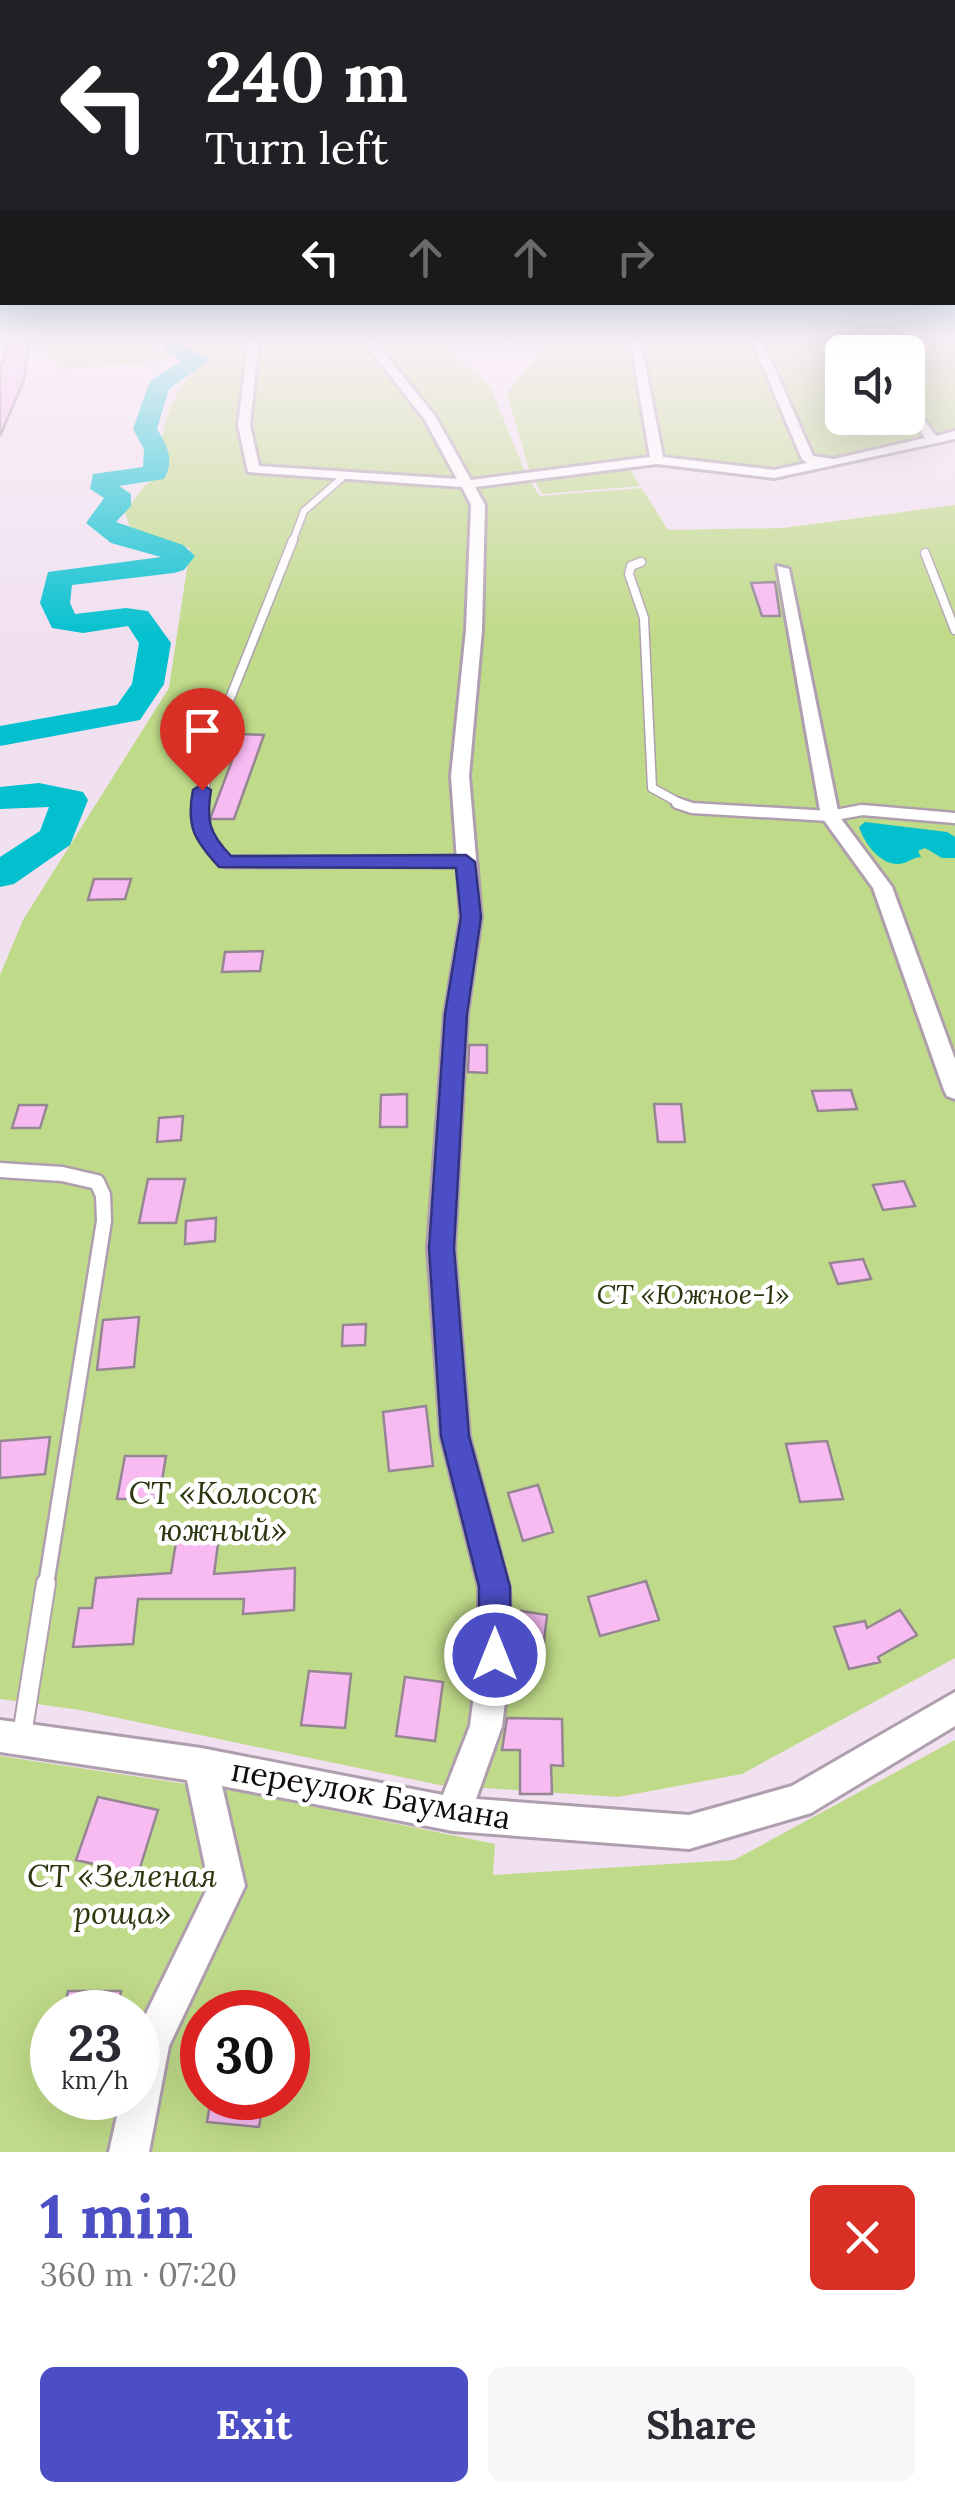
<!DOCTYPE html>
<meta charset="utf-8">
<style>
:root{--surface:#fff;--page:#f7f7f7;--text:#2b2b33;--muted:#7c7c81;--accent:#4b4ec4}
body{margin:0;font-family:Lora,serif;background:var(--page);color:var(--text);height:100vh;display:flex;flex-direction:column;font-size:38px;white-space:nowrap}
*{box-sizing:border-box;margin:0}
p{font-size:32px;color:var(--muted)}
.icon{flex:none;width:55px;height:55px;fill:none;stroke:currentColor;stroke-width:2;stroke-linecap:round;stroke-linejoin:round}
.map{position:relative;height:2152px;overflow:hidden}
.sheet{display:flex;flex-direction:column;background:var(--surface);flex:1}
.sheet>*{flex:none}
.guide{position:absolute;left:0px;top:0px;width:955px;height:305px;box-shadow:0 10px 40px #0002;background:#202124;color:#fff;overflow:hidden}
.buttons{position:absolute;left:825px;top:335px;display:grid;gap:20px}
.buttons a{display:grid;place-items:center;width:100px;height:100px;border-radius:15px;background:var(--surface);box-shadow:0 10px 40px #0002;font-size:50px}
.speed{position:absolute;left:30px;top:1990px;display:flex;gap:20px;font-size:50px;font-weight:700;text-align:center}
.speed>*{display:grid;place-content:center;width:130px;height:130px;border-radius:50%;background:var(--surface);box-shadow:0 10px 40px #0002;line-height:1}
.speed small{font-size:25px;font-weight:400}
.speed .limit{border:15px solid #d22;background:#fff;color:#111}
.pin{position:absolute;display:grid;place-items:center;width:85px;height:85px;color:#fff;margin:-102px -42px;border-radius:50% 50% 50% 0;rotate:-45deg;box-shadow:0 0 10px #0007}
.pin .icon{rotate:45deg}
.me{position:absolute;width:110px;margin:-55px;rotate:0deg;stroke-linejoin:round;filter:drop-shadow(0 0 8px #0008)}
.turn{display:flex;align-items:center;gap:35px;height:210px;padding:0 40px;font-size:45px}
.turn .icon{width:130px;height:130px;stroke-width:2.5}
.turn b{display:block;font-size:70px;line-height:85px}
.lanes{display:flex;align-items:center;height:95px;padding:0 40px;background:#0003;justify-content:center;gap:50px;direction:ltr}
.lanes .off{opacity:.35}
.round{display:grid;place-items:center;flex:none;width:105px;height:105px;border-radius:15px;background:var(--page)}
.overview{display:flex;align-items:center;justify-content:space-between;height:170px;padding:0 40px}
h1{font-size:60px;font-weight:700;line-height:75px;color:var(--accent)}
.action{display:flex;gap:20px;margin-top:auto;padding:20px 40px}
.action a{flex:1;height:115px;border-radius:15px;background:var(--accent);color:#fff;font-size:40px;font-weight:700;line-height:115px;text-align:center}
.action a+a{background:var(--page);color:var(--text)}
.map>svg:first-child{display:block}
.green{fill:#bfda88;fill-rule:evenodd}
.water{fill:#02c0ce}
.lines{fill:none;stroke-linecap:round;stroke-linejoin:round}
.river{fill:#02c0ce;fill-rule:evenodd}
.building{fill:#f7baf1;stroke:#968694;stroke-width:2.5}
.service-far4-casing{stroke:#af9fae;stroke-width:9}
.service-far3-casing{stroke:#af9fae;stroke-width:11}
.service-far2-casing{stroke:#af9fae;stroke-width:15}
.service-far1-casing{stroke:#af9fae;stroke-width:19}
.service-casing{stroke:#af9fae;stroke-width:22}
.minor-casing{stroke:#af9fae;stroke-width:6}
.service-far4{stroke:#fff;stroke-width:6}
.service-far3{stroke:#fff;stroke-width:8}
.service-far2{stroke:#fff;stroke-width:10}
.service-far1{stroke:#fff;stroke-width:14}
.service{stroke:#fff;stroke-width:18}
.minor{fill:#fff;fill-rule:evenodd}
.route{fill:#4b4ec4;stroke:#31337f;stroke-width:2.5}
.labels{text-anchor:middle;stroke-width:9;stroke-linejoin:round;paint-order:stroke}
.park-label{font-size:28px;font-style:italic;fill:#2b370f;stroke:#fff}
.near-park-label{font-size:32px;font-style:italic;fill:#2b370f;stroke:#fff}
.near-street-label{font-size:32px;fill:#110b10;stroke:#fff}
</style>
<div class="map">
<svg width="955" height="2152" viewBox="0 0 955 2152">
<rect width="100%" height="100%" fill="#f1e0f0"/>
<path class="green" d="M42,338h102l12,15 17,7 -112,9z
M188,338h247l55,49 36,87 -67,6 -202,-7 160,13 112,-6 11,16 102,-8 26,42 116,-2 171,-23v1153l-213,116 -124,23 -178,-12 -360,-75 -80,-11v-724l23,-55 146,-232 21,-140 -57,-12 -8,-23 18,-26 19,-14c-4,-47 8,-76 39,-112l-13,-14z
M554,338h401v97l-175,44 -125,-14 -26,3 11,18 -98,8 -12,-21 -23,-80zM842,352h66v66h-66z
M955,1740v412h-955v-396l252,38 243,50 -2,31 241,-15zM52,2012h86v86h-86zM202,2012h86v86h-86z"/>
<path class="water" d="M865,822l82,10 8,5v21h-13l-17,-10 -7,3 3,6c-6,0 -11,4 -17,6 -21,6 -39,-18 -45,-36z"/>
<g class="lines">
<path class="river" d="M168,338h22l-5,8 24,14 -40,29 -12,40c10,16 18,31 7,50l-45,7 12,8v12l-15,16 67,23 12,11 -11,14 -10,3 -102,12 -2,18 5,11 51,-6 22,3 23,32 -7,41 -24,36 -140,26v-20l117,-21 15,-21 7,-41 -11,-17 -45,7 -31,-5 -12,-25 8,-31 113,-15 -50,-14 -25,-20 18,-25 -14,-9 3,-15 50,-7 1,-18 -11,-20 17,-48 31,-20 -20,-13z
M39,783l44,9 5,8 -18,45 -56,39 -14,3v-30l40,-26 9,-24 -49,2v-22z"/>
</g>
<path class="building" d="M29,339l-5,41 -24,56v-65l10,-31z
M775,582l5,34h-18l-11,-33z
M242,734l22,1 -30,84h-24z
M94,879h37l-6,20 -37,1z
M263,951l-3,20 -38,1 3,-20z
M469,1045h18v28l-19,-1z
M851,1090l6,19 -39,2 -6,-20z
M407,1094v33h-27l1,-32z
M654,1104h27l4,38h-27z
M19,1105h28l-7,23h-28z
M183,1116l-2,24 -24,2 2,-24z
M148,1179h37l-9,44h-37z
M904,1181l11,25 -32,4 -10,-25z
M216,1218l-1,23 -30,3 1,-23z
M863,1259l8,20 -33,5 -8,-21z
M139,1317l-5,50 -37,3 6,-50z
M366,1324l-1,21 -23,1 1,-21z
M426,1406l7,60 -44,5 -6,-59z
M50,1437l-5,37 -45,4v-37z
M827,1441l16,58 -43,3 -14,-58z
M125,1456h41l-7,43h-42z
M538,1485l15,47 -30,9 -15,-48z
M220,1529l-6,45 81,-6 -1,42 -51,4 1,-15h-106l-5,45 -60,3 6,-39h13l4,-30 75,-5 7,-43z
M646,1581l13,39 -59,16 -12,-39z
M900,1610l17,25 -39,22 2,5 -31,7 -15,-42 31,-6 2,7z
M521,1611l26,4 -4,35 -28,-5z
M309,1671l42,3 -6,54 -44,-3z
M405,1677l38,5 -8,59 -39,-5z
M507,1718l55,1 1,47 -12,-1 1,29h-32v-44h-18z
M98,1797l60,13 -20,64 -62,-14z
M68,1991h53l-3,21h-54z
M211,2098h53l-5,29 -52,-5z"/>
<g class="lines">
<defs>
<path id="service-far4" d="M292,543l12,-32 38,-33"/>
<path id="service-far3" d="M925,553l30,77
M641,562l-10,4 -2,8 15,44 8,170 33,18
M200,806l21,-85 72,-181"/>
<path id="service-far2" d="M200,803c-7,27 8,40 26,59l239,-1
M677,803l15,5 138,8 32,-6 93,8"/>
<path id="service-far1" d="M0,1170l62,4 35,8 6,13 1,26 -58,364"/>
<path id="service" d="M22,1735l24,-152"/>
<path id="minor" d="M249,338h10l-9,87 9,41 198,13 -32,-59 -64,-82h11l63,78 36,64 179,-23 -20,-119h10l23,119 111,13 33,-7 -5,-4 -51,-121h10l52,118 21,3 91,-21 -17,-27v-12l28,37 19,-5v8l-181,39 -117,-14 -182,23 10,18 -3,125 -13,146 12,141 -14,97 -13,234 15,188 40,151 2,68 -9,71 -26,73 213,16 103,-29 163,-94v34l-144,87 -122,36 -236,-18 -231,-45 23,100 -76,160 -20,106h-40l12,-54h17v-68l71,-145 -22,-105 -187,-28v-32l201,28 242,47 27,-69 9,-71v-68l-38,-151 -13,-188 17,-234 16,-97 -10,-141 15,-146 5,-125 -9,-18 -214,-15 -10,-47z
M866,338h10l8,14h-10z
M777,566l12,3 50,247 53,71 63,172v40l-8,-3 -3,-6 -71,-202 -52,-72z"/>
</defs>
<use href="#service-far4" class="service-far4-casing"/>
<use href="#service-far3" class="service-far3-casing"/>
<use href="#service-far2" class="service-far2-casing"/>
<use href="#service-far1" class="service-far1-casing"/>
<use href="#service" class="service-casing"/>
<use href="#minor" class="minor-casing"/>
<use href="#service-far4" class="service-far4"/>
<use href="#service-far3" class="service-far3"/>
<use href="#service-far2" class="service-far2"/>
<use href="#service-far1" class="service-far1"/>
<use href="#service" class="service"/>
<use href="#minor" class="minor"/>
</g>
<linearGradient id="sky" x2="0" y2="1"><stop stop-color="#4cb9de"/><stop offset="0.53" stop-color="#f9f1f8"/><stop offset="1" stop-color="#f9f1f8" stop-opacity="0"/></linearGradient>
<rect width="955" height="639" fill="url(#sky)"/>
<path class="route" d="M202,784l9,6c-5,31 -2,43 20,66l235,-1 9,7 6,55 -14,97 -13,234 15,188 41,151 1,68 -5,11 -11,5 -11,-5 -5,-11v-68l-38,-151 -12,-188 16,-234 16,-97 -5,-49 -237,-1c-25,-27 -33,-41 -26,-77z"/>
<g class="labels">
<g class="park-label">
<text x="693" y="1304">СТ «Южное-1»</text>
</g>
<g class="near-park-label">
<text x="223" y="1504">СТ «Колосок<tspan x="223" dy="37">южный»</tspan></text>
<text x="122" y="1887">СТ «Зеленая<tspan x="122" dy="37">роща»</tspan></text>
</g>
<g class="near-street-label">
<text transform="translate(371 1794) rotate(10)" y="11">переулок Баумана</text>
</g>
</g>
</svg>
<div class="buttons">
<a><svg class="icon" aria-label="sound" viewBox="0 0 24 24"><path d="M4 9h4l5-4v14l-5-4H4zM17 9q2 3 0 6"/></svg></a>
</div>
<div class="speed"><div>23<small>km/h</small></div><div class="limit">30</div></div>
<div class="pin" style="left:202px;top:790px;background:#d93025"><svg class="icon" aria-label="arrive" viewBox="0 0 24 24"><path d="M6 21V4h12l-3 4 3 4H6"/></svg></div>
<svg class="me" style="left:495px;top:1655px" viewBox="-20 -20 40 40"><circle r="17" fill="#4b4ec4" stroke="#fff" stroke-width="3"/><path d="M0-11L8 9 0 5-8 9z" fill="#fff"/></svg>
<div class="guide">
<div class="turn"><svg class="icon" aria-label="left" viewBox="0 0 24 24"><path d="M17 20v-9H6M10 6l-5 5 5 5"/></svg><div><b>240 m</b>Turn left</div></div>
<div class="lanes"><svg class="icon" aria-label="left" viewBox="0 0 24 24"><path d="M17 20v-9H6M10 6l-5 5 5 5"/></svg><svg class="icon off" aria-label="ahead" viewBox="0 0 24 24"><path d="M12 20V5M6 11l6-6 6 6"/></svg><svg class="icon off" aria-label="ahead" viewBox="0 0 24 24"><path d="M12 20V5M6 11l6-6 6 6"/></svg><svg class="icon off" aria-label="right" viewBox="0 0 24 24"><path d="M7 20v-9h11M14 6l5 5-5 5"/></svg></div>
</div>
</div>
<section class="sheet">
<div class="overview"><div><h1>1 min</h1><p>360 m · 07:20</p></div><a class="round" style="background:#d93025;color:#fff"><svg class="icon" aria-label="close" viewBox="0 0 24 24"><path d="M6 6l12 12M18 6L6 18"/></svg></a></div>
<div class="action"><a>Exit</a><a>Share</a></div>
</section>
